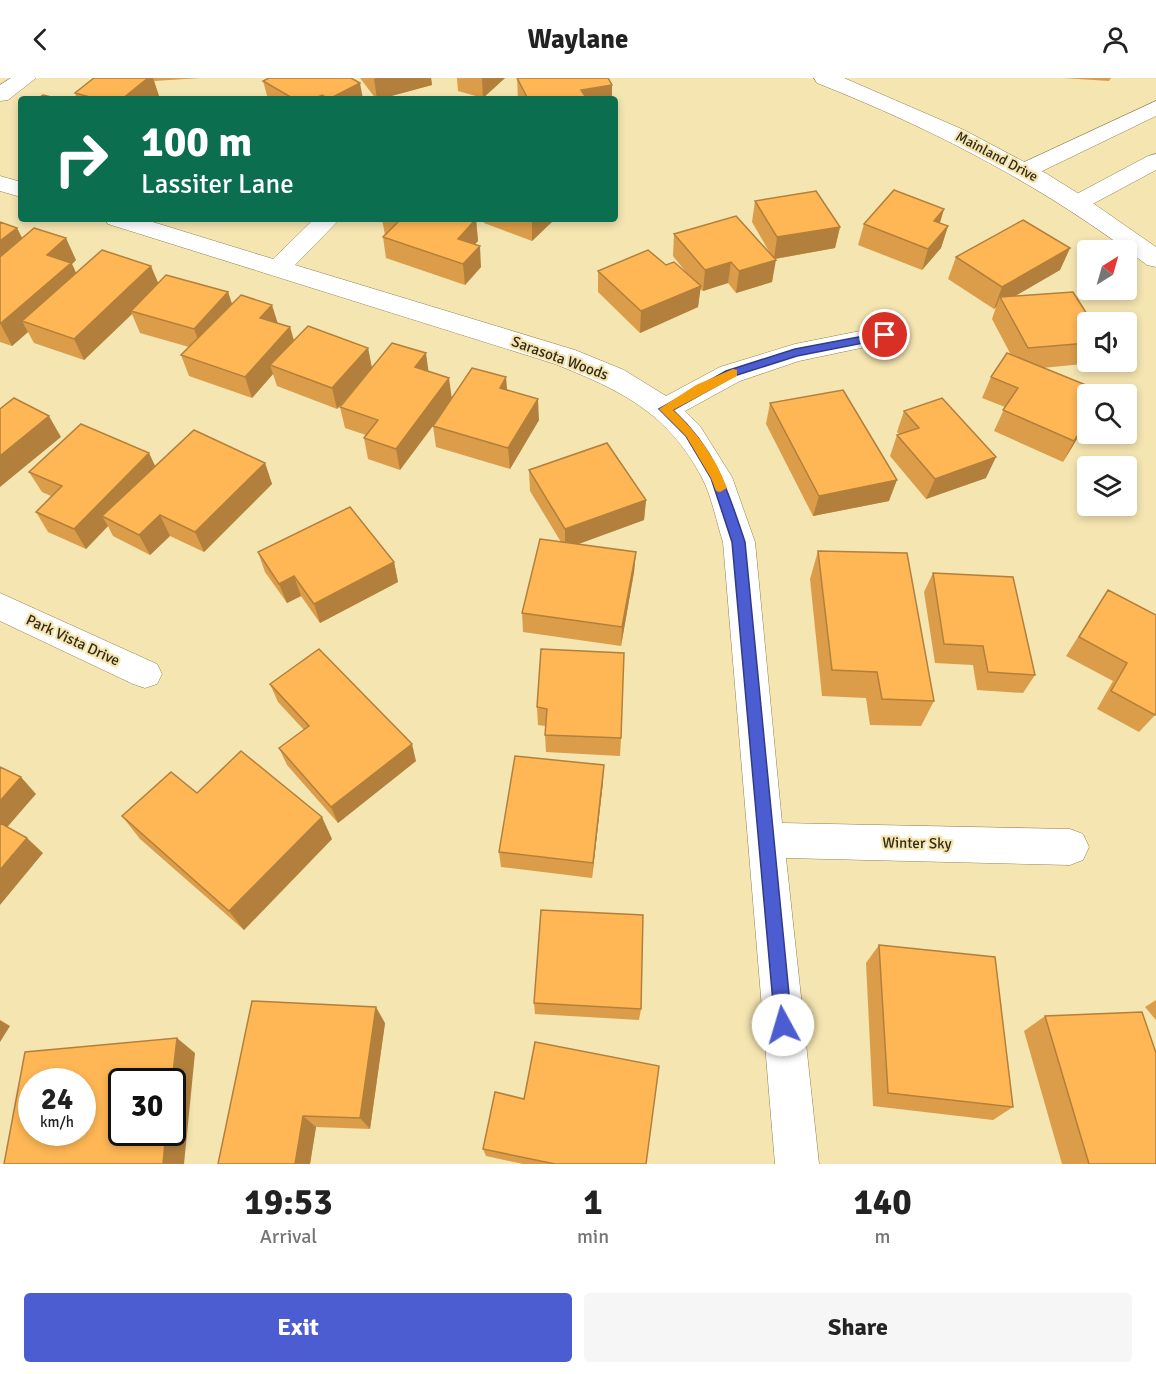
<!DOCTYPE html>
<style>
:root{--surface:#fff;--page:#f6f6f6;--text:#222;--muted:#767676;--accent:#4c5dd2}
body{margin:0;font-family:Signika,sans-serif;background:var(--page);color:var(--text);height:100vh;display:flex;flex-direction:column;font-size:22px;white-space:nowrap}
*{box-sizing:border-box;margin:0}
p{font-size:20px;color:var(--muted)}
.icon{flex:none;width:33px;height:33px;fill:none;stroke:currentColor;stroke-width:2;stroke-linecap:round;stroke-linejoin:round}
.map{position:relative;height:1086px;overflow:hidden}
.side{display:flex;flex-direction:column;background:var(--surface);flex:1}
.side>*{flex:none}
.hud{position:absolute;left:18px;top:18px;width:600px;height:126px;border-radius:6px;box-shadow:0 3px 9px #0003;background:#0b6e4f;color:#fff;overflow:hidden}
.needle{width:39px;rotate:37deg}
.buttons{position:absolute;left:1077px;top:162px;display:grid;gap:12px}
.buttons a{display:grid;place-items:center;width:60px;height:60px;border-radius:6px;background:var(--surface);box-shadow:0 3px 9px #0003;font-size:30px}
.speed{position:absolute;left:18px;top:990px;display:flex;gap:12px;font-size:30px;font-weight:700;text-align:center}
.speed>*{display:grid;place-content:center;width:78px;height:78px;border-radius:50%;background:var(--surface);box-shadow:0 3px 9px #0003;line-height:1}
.speed small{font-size:15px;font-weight:400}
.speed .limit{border:3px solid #111;border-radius:9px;background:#fff;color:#111}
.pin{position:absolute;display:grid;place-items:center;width:51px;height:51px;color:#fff;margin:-26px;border:3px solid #fff;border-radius:50%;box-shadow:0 2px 6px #0007}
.me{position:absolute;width:66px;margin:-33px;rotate:354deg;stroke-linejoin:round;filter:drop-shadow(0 0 4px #0008)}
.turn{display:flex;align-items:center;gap:21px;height:126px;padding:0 24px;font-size:27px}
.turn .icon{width:78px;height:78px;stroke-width:2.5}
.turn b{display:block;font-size:42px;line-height:51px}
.eta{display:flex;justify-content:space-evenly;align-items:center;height:102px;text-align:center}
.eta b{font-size:36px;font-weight:700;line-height:42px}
.primary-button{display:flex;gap:12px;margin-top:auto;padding:12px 24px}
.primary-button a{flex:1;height:69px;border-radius:6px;background:var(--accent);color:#fff;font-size:24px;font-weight:700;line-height:69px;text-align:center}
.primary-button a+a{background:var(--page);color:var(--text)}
header{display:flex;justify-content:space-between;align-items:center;height:78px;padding:0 24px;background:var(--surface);font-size:27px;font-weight:700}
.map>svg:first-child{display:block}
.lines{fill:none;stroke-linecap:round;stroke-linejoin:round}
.minor-casing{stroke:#918252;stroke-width:1}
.major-casing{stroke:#918252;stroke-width:1}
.minor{fill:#fff;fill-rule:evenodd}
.major{fill:#fff;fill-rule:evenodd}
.wall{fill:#db9d49}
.shaded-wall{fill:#b2803c}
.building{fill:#ffb755;stroke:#b2803c;stroke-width:1.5;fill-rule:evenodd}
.route{fill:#4c5dd2;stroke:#313c88;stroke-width:1.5}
.slow{fill:#f59e0b}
.labels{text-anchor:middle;stroke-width:4.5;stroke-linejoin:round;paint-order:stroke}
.far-street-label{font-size:14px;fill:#322b17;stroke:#f5e5b1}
.street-label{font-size:15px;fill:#322b17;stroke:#f5e5b1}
</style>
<header><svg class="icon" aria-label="back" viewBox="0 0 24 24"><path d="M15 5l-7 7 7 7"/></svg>Waylane<svg class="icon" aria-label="person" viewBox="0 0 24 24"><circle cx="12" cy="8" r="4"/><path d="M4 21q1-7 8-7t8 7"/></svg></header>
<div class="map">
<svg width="1156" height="1086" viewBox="0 0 1156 1086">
<rect width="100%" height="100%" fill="#f5e5b1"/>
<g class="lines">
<defs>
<path id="minor" d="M11,0h25l-28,22 -8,1v-16z
M1156,23v15l-122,59 -8,2 -8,-2 -4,-5 4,-5z
M1156,76v16l-69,37 -8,2 -8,-2 -4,-5 4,-5 77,-41z
M0,98l21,6v15l-21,-6z
M105,141h38l130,40 41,-40h26l-45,46 280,85 49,20 42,26 54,-29 75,-23 90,-18 9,3 4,6 -4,6 -95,20 -59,20 -55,30 15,15 32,51 23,65 27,281 288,6 13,5 6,13 -6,13 -13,5 -284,-7 33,306h-44l-52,-622c-7,-21 -11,-46 -22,-66 -34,-64 -81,-86 -146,-112l-447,-140z
M0,515l157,71 5,10 -5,10 -12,4 -12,-4 -133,-63z"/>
<path id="major" d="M814,0h30l120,52 83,44 40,25 69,48v20l-9,-2c-102,-78 -211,-135 -330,-182z"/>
</defs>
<use href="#minor" class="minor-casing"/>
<use href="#major" class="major-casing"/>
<use href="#minor" class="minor"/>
<use href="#major" class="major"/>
</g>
<path class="wall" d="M94,0h107l-47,3 5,15 -4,3h-78l-2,-6z
M360,0h71l1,7 -52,14h-4z
M457,0h48l-22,20 -25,-7z
M517,0l95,21h-94z
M1063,0h48l-2,3z
M263,3l100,18h-95z
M755,123l85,26 -5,21 -60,11 -3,23 -36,11 -8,-10 -25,8 -3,-2 -2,18 -58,26 -42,-41v-21l68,-6 23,11 -16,-20 1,-22 97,21 -19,-33z
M944,131l-4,14 8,3 -7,22 -19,22 -64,-25 6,-21z
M382,141h94l2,22 -3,3 6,23 -16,18 -79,-27 -3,-21 2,-2z
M484,141h71l-23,22 -48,-18z
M0,144l22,16 54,22 -4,4 4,9 152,19 4,12 46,19 12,4 4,13 74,8 4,20 56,4 24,25 55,-6 32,29 -29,49 -74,-22 -3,-21 -33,44 -32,-11 -4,-21 2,-3 -21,-7 -5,-21 17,-21 -20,23 -60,-23 -4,-12 -21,24 -63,-22 -8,-21 8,-8 -49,-14 -8,-19 -48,46 -50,-17 -6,-11 -16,14 -12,-4z
M1070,170l-10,22 -45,26 73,26v40h6l-1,1 -51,5 46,26v27l-25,41 -69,-31 11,-24 -23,-9 9,-21 20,-22 -19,-36 4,-12 -2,2 -46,-30 8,-22z
M770,325l119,98 -76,15 -47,-92z
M904,333l82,67 -60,21 -36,-43 7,-21 2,-1 -2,-2z
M265,385l7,21 -68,68 -34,-16 -20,19 -37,-19 -5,-10 -22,23 -38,-17 -12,-20 15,-16 -9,-4 -13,-20 127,-6z
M529,392l117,30 -2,20 -66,24 58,8 -2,20 -13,74 -98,-14 -1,-19 39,-71 -31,-51z
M818,473l116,150 -13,25 -51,-1 -4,-27 -44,-2 -12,-117z
M258,474l136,10 4,20 -78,41 -19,-27 -14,7 -22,-31z
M933,495l102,102 -12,18 -46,-3 -4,-25 -38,-2 -11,-71z
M1108,512l47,125 -16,17 -42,-23 16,-28 -47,-25 29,-46z
M541,571l80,89 -1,18 -74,-4 -1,-17v-9l-7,-1 -1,-18z
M270,606l146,77 -78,62 -51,-58 -8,-17 25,-18 -26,-28z
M603,704l-11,96 -91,-11 -2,-15z
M197,715l135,46 -88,91 -104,-91 -18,-23z
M879,867l134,162 -20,13 -120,-14 -7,-143z
M1156,922v20l-11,-13z
M534,925l107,6 -2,11 -104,-6z
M1045,938l111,148h-94l-38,-133z
M385,945l-15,106 -54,-2 -6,37h-92z
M483,1071l163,15h-123l-37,-8z"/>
<path class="shaded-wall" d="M148,0h5l6,18 -4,3h-33z
M376,0h55l1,7 -52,14h-3l-3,-20z
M482,0h23l-22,20z
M360,5l3,16h-34z
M612,7v14h-31v-9z
M322,17l1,4h-9z
M944,131l-7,22 -3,-10z
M476,141l2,22 -18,19 -2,-21z
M532,141h23l-23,22z
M948,148l-7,22 -19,22 6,-21z
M840,149l-5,21 -61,11 3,-22z
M17,150l11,21 -28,23v-31z
M66,160l10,22 -4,4 9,20 -59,37 6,11 -16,14 -11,-21 46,-70z
M480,168l1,21 -16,18 -2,-21z
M1070,170l-10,22 -57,33 -3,-6 -4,10 -2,2 8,-22z
M776,182l-4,22 -36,11 3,-22z
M731,184l-3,21 -25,8 2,-21z
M151,188l9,21 -29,24 1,3 -48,46 -10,-21z
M701,208l-3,21 -58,26 1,-22z
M228,214l7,21 -33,37 -8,-21z
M272,227l7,22 -19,-9z
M290,249l6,22 -26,16 3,9 -21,24 -7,-21z
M368,270l4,21 -35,40 -5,-21z
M426,275l3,22 -14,-8z
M506,299l2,22 -8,-11z
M449,300l3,22 -52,70 -4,-21z
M538,321l1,21 -29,49 -2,-21z
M49,338l12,21 -61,50v-31z
M1088,341v2l-25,41 11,-21z
M149,375l10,21 -57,42 6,10 -22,23 -12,-20z
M996,379l-10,21 -60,21 9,-20z
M265,385l7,21 -68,68 -9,-20z
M897,402l-8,21 -76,15 6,-20z
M646,422l-2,20 -79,29v-20z
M160,437l10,21 -20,19 -11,-20z
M636,474l-2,20 -13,74 1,-19z
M394,484l4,20 -78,41 -6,-19z
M294,498l7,20 -14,7 -8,-19z
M412,666l4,17 -78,62 -7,-16z
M604,687l-1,17 -11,96 1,-15z
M21,699l15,17 -33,38 -3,-3v-28z
M322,739l10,22 -88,91 -15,-19z
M27,760l16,15 -43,52v-35z
M376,929l9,16 -15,106 -10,-11z
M0,942l10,6 -10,16z
M177,960l18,15 -11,111h-21l3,-32h6v-50z
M303,1038l13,11 -6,37h-15z"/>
<path class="building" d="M94,0h54l-26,21h-25l-22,-6z
M269,0h82l9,5 -31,16 -7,-4 -8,4h-20l-31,-18z
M517,0h91l4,7 -31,5 6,9h-59z
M43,17l16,4h-22z
M894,112l50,19 -10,12 14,5 -20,23 -64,-25z
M816,113l24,36 -63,10 -22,-36z
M736,138l40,44 -37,11 -8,-9 -26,8 -31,-36z
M398,141h78l-18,20 22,7 -17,18 -80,-27 17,-17z
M1023,142l47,28 -68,39 -46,-30z
M0,144l17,6 -17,13z
M34,150l32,10 -19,17 24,8 -71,61v-67z
M102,172l49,16 -77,73 -52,-18z
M648,172l18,15 8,-3 27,24 -60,25 -43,-40z
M166,197l62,17 -34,37 -63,-18z
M1073,214l19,30h-4v21l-60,5 -28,-51z
M241,217l31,10 -12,13 30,9 -45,50 -64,-22z
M308,248l60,22 -36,40 -62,-23z
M392,265l34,10 -11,14 34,11 -53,71 -32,-11 14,-18 -38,-13z
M1007,275l96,39 -1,2h-14v25l-14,22 -71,-31 15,-22 -27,-11z
M472,290l34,9 -6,11 38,11 -30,49 -75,-22z
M843,312l54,90 -78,16 -49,-93z
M14,320l35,18 -49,40v-47z
M942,320l54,59 -61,22 -38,-44 22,-7 -15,-17z
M81,346l68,29 -75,76 -38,-17 26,-26 -33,-14z
M194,352l71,33 -70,69 -35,-17 -21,20 -37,-19z
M607,365l39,57 -81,29 -36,-59z
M350,429l44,55 -80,42 -20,-28 -15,8 -21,-32z
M540,461l96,13 -14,75 -100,-14z
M818,473l89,2 27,148 -52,-2 -5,-27 -45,-2z
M933,495l80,4 22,98 -47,-3 -5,-26 -39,-2z
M1108,512l48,25v97l-1,3 -44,-24 16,-28 -48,-26z
M319,571l93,95 -81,63 -52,-59 30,-22 -39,-42z
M541,571l83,4 -3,85 -76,-3 2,-26 -10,-2z
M241,673l81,66 -93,94 -107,-95 49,-44 26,21z
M515,678l89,9 -11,98 -94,-11z
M0,689l21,10 -21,24z
M0,745l27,15 -27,32z
M541,832l102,5 -2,94 -107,-6z
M879,867l116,12 18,150 -125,-14z
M252,923l124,6 -16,111 -57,-2 -8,48h-77z
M1142,934l14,41v111h-67l-44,-148z
M177,960l-5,44h-50v50h44l-3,32h-159l21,-112zM32,1004h50v50h-50z
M535,964l124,24 -13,98h-91l-72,-15 12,-57 29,7z"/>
<path class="route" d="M885,254l4,1v5l-92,18 -63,20 -61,34c43,40 54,78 72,132l47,483 -3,6 -6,3 -6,-3 -2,-6 -43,-483 -21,-64 -25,-42 -27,-27 67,-38 69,-22z"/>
<path class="slow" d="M733,291l4,1v6l-64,34c23,21 43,48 54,78l-7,4 -4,-1 -5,-13 -25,-42 -27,-27 37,-24z"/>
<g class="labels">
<g class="far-street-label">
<text transform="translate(997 78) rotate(28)" y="5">Mainland Drive</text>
</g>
<g class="street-label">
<text transform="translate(560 280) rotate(20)" y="5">Sarasota Woods</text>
<text transform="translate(73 562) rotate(25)" y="5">Park Vista Drive</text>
<text transform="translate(917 765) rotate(1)" y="5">Winter Sky</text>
</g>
</g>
</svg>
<div class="buttons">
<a><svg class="needle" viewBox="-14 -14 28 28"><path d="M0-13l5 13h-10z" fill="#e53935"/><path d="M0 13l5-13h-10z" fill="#767676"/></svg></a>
<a><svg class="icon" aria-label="sound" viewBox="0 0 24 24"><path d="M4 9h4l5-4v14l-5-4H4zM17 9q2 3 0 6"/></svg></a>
<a><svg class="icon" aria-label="search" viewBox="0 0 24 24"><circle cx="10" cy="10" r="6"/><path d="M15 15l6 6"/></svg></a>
<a><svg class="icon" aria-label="layers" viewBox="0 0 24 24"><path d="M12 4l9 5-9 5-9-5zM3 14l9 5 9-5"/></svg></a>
</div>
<div class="speed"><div>24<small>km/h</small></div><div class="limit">30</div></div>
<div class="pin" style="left:885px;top:257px;background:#d93025"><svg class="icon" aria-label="arrive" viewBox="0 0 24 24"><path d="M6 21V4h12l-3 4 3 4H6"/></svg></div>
<svg class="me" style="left:783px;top:947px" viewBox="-20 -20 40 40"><circle r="19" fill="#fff"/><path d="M0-13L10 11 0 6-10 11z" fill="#4c5dd2"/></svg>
<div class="hud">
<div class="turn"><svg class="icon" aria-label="right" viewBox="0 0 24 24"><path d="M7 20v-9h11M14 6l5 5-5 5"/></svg><div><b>100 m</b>Lassiter Lane</div></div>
</div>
</div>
<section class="side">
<div class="eta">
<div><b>19:53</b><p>Arrival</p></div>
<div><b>1</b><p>min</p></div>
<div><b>140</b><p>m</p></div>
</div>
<div class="primary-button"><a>Exit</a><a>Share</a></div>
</section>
